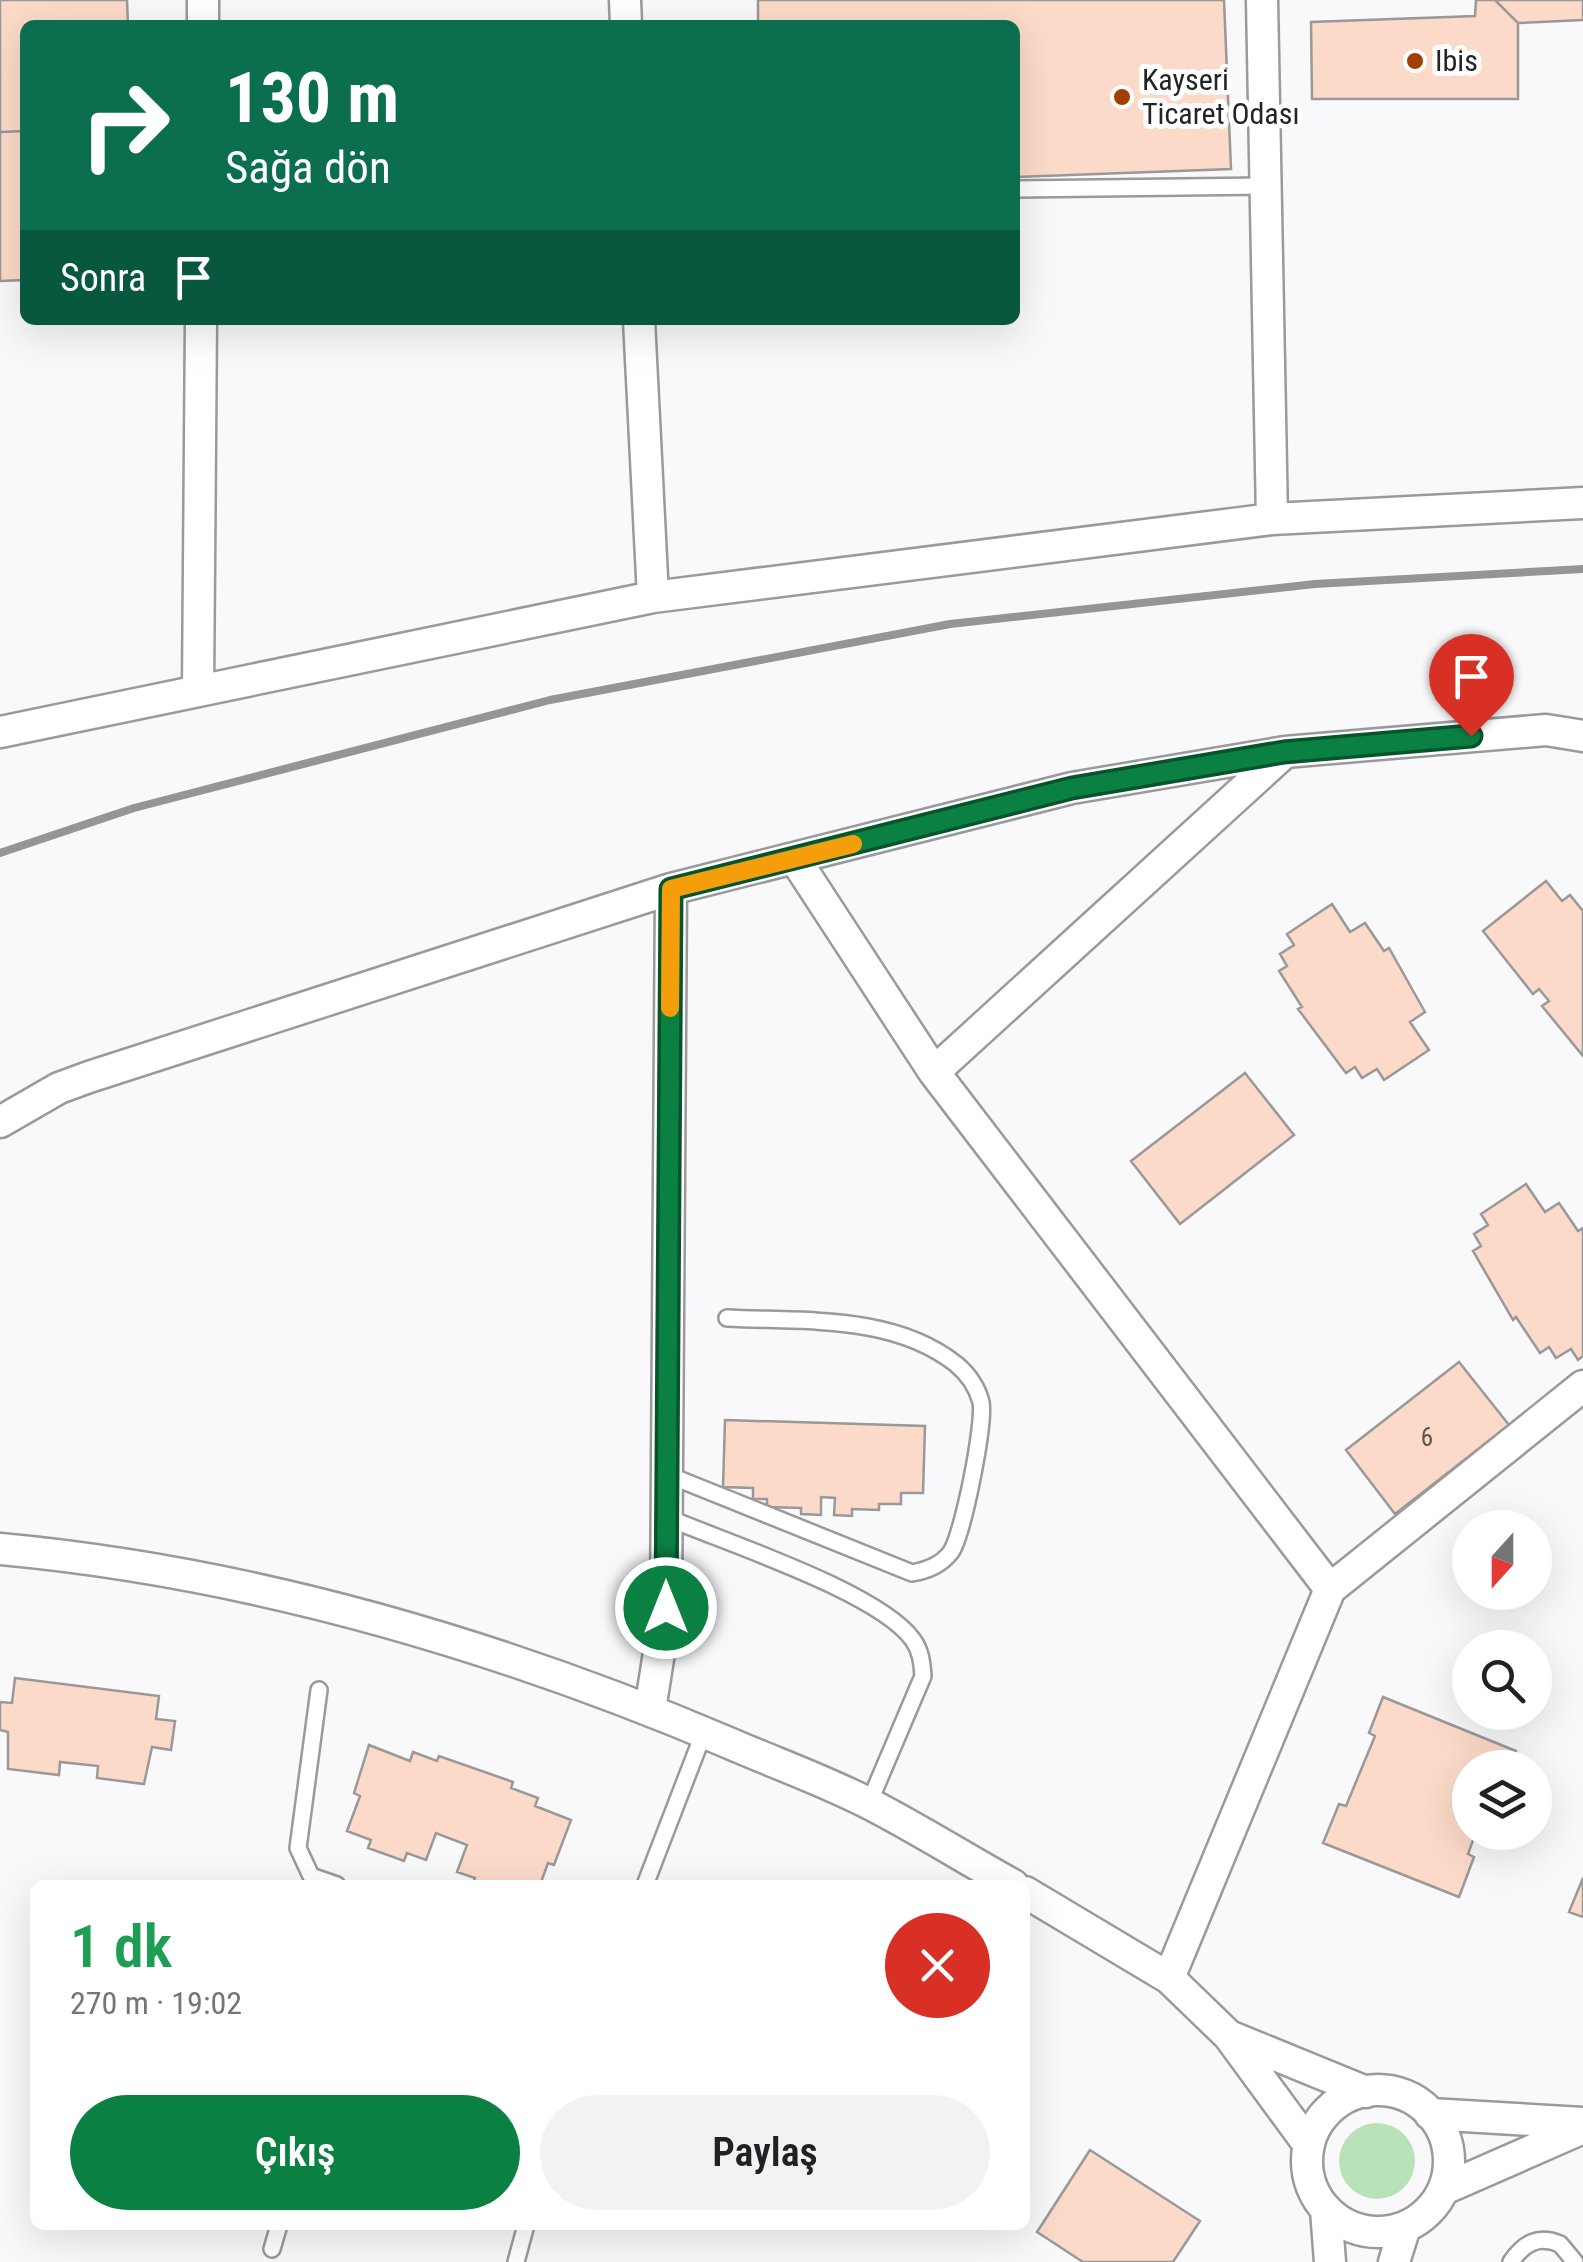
<!DOCTYPE html>
<html lang="tr">
<meta charset="utf-8">
<style>
:root{--surface:#fff;--page:#f2f2f2;--text:#202124;--muted:#757577;--accent:#0b8043}
body{margin:0;font-family:"Roboto Condensed",sans-serif;background:var(--page);color:var(--text);height:100vh;display:flex;flex-direction:column;font-size:38px;white-space:nowrap}
*{box-sizing:border-box;margin:0}
p{font-size:32px;color:var(--muted)}
.icon{flex:none;width:55px;height:55px;fill:none;stroke:currentColor;stroke-width:2;stroke-linecap:round;stroke-linejoin:round}
.map{position:relative;flex:1;overflow:hidden}
.sheet{position:absolute;left:30px;top:1880px;width:1000px;height:350px;display:flex;flex-direction:column;background:var(--surface);border-radius:15px;box-shadow:0 10px 40px #0002}
.sheet>*{flex:none}
.guide{position:absolute;left:20px;top:20px;width:1000px;height:305px;border-radius:15px;box-shadow:0 10px 40px #0002;background:#0b6e4f;color:#fff;overflow:hidden}
.needle{width:65px;rotate:201deg}
.buttons{position:absolute;left:1452px;top:1510px;display:grid;gap:20px}
.buttons a{display:grid;place-items:center;width:100px;height:100px;border-radius:50%;background:var(--surface);box-shadow:0 10px 40px #0002;font-size:50px}
.pin{position:absolute;display:grid;place-items:center;width:85px;height:85px;color:#fff;margin:-102px -42px;border-radius:50% 50% 50% 0;rotate:-45deg;box-shadow:0 0 10px #0007}
.pin .icon{rotate:45deg}
.me{position:absolute;width:110px;margin:-55px;rotate:0deg;stroke-linejoin:round;filter:drop-shadow(0 0 8px #0008)}
.turn{display:flex;align-items:center;gap:35px;height:210px;padding:0 40px;font-size:45px}
.turn .icon{width:130px;height:130px;stroke-width:2.5}
.turn b{display:block;font-size:70px;line-height:85px}
.then{display:flex;align-items:center;height:95px;padding:0 40px;background:#0003;gap:20px;font-size:38px}
.round{display:grid;place-items:center;flex:none;width:105px;height:105px;border-radius:52px;background:var(--page)}
.overview{display:flex;align-items:center;justify-content:space-between;height:170px;padding:0 40px}
h1{font-size:60px;font-weight:600;line-height:75px;color:#1e9e55}
.action{display:flex;gap:20px;margin-top:auto;padding:20px 40px}
.action a{flex:1;height:115px;border-radius:60px;background:var(--accent);color:#fff;font-size:40px;font-weight:600;line-height:115px;text-align:center}
.action a+a{background:var(--page);color:var(--text)}
.map>svg:first-child{display:block}
.green{fill:#bae2b8}
.building{fill:#fcdac9;stroke:#9a9898;stroke-width:2.5}
.lines{fill:none;stroke-linecap:round;stroke-linejoin:round}
.lane-casing{stroke:#9a9a9c;stroke-width:20}
.street-casing{stroke:#9a9a9c;stroke-width:35}
.lane{stroke:#fff;stroke-width:15}
.street{stroke:#fff;stroke-width:30}
.rail{stroke:#959597;stroke-width:8}
.route-casing{stroke:#07532c;stroke-width:25}
.route{stroke:#0b8043;stroke-width:18}
.slow{stroke:#f59e0b;stroke-width:18}
.poi-dot{fill:#a13f01;stroke:#fff;stroke-width:4}
.labels{text-anchor:middle;stroke-width:10;stroke-linejoin:round;paint-order:stroke}
.number-label{font-size:25px;fill:#5a524e}
.poi-label{font-size:30px;fill:#242425;stroke:#fff;text-anchor:start}
</style>
<div class="map">
<svg width="1583" height="2262" viewBox="0 0 1583 2262">
<rect width="100%" height="100%" fill="#f9f9fb"/>
<path class="green" d="M1339 2161a38 38 0 1 1 76 0a38 38 0 1 1-76 0Z"/>
<path class="building" d="M0,0h127l1,25h-103v106l-25,1z
M758,0h466l7,169 -216,8v-152h-257z
M1476,0h19l23,23v76h-206l-1,-77 164,-6z
M1495,0h88v20l-65,3z
M25,131v149l-25,1v-149z
M1546,881l16,20 8,-6 13,16v145l-41,-50 7,-5 -10,-12 -6,5 -50,-63z
M1332,904l18,28 15,-9 19,28 5,-3 36,64 -15,10 19,28 -45,30 -7,-11 -15,9 -7,-11 -9,6 -48,-64 4,-2 -23,-36 8,-5 -7,-12 14,-9 -7,-11z
M1245,1073l49,62 -114,89 -49,-63z
M1526,1184l19,28 14,-9 19,28 5,-3v128l-5,4 -7,-11 -15,9 -7,-11 -9,6 -24,-36 -3,3 -40,-69 8,-5 -7,-12 14,-9 -7,-11z
M1459,1362l50,63 -114,89 -49,-64z
M725,1420l200,6 -2,67h-22v11h-22v6l-27,-1v7l-18,-1 1,-17 -14,-1v18l-20,-1v-6l-34,-1v-8h-14v-11l-30,-1z
M15,1678l144,18 -3,23 19,2 -4,29 -19,-3 -8,37 -47,-6 1,-12 -38,-4 -1,13 -51,-6v-37l-8,-2v-28l12,1z
M1383,1697l133,54 -7,17h-39v64h6l-8,22 6,3 -15,40 -136,-54 16,-39 7,2 29,-70 -6,-3z
M369,1745l41,16 3,-9 24,9 2,-5 74,26 -2,6 27,10 -3,8 36,14 -17,45 -6,-2 -8,22h-68l3,-7 -18,-6 10,-27 -31,-12 -10,27 -19,-7 -3,8 -36,-13 3,-8 -24,-9 13,-35 -6,-3z
M1583,1878v39l-14,-5z
M1090,2150l110,71 -27,41h-90l-46,-30z"/>
<g class="lines">
<defs>
<path id="lane" d="M1015,189l250,-3
M666,1474l246,99c16,-3 29,-8 39,-21 12,-18 34,-128 30,-150 -4,-15 -13,-28 -25,-38 -63,-50 -153,-42 -229,-46
M666,1517c58,25 213,75 247,123 8,11 9,23 10,36l-54,127
M319,1690l-21,158 13,28 26,9
M645,1885l59,-153
M272,2249l7,-24
M516,2262l10,-37
M1511,2262c13,-19 27,-27 49,-18l15,18"/>
<path id="street" d="M625,0l1,25
M1262,0l10,519
M203,25v-25
M639,320l14,277
M198,689l3,-369
M0,732l653,-135 619,-78 311,-16
M795,859l139,213 396,517
M934,1072l351,-320
M0,1122l59,-34 30,-11 582,-188 401,-101 213,-36 261,-22 37,6
M0,1549c250,23 498,96 729,194 46,20 94,37 139,60 49,25 96,55 145,82
M650,1710l16,-102 5,-719
M1025,1892l144,86 60,58
M1169,1978l161,-389 253,-203
M1307 2161a71 71 0 1 1 142 0a71 71 0 1 1-142 0Z
M1430,2114l153,9
M1309,2145l-80,-109 137,56
M1444,2189l139,-61
M1326,2210l4,52
M1394,2262l11,-35"/>
</defs>
<use href="#lane" class="lane-casing"/>
<use href="#street" class="street-casing"/>
<use href="#lane" class="lane"/>
<use href="#street" class="street"/>
<path class="rail" d="M0,853l134,-45 416,-108 400,-76 365,-40 268,-15"/>
</g>
<g class="lines">
<defs>
<path id="route" d="M666,1608l5,-719 401,-101 212,-36 187,-16"/>
</defs>
<use href="#route" class="route-casing"/>
<use href="#route" class="route"/>
<path class="slow" d="M670,1008l1,-119 182,-45"/>
</g>
<g class="poi-dot">
<circle cx="1415" cy="61" r="10"/>
<circle cx="1122" cy="97" r="10"/>
</g>
<g class="labels">
<g class="number-label">
<text x="1427" y="1446">6</text>
</g>
<g class="poi-label">
<text x="1435" y="71">Ibis</text>
<text x="1142" y="90">Kayseri<tspan x="1142" dy="34">Ticaret Odası</tspan></text>
</g>
</g>
</svg>
<div class="buttons">
<a><svg class="needle" viewBox="-14 -14 28 28"><path d="M0-13l5 13h-10z" fill="#e53935"/><path d="M0 13l5-13h-10z" fill="#757577"/></svg></a>
<a><svg class="icon" aria-label="search" viewBox="0 0 24 24"><circle cx="10" cy="10" r="6"/><path d="M15 15l6 6"/></svg></a>
<a><svg class="icon" aria-label="layers" viewBox="0 0 24 24"><path d="M12 4l9 5-9 5-9-5zM3 14l9 5 9-5"/></svg></a>
</div>
<div class="pin" style="left:1471px;top:736px;background:#d93025"><svg class="icon" aria-label="arrive" viewBox="0 0 24 24"><path d="M6 21V4h12l-3 4 3 4H6"/></svg></div>
<svg class="me" style="left:666px;top:1608px" viewBox="-20 -20 40 40"><circle r="17" fill="#0b8043" stroke="#fff" stroke-width="3"/><path d="M0-11L8 9 0 5-8 9z" fill="#fff"/></svg>
<div class="guide">
<div class="turn"><svg class="icon" aria-label="right" viewBox="0 0 24 24"><path d="M7 20v-9h11M14 6l5 5-5 5"/></svg><div><b>130 m</b>Sağa dön</div></div>
<div class="then">Sonra<svg class="icon" aria-label="arrive" viewBox="0 0 24 24"><path d="M6 21V4h12l-3 4 3 4H6"/></svg></div>
</div>
<section class="sheet">
<div class="overview"><div><h1>1 dk</h1><p>270 m · 19:02</p></div><a class="round" style="background:#d93025;color:#fff"><svg class="icon" aria-label="close" viewBox="0 0 24 24"><path d="M6 6l12 12M18 6L6 18"/></svg></a></div>
<div class="action"><a>Çıkış</a><a>Paylaş</a></div>
</section>
</div>
